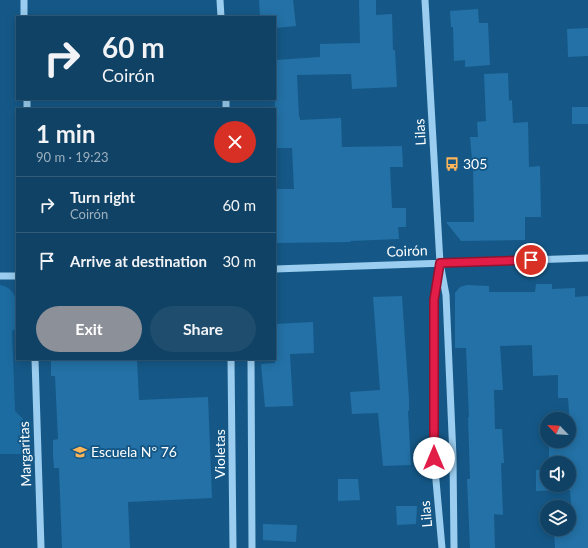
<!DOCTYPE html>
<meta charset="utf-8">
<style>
:root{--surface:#104265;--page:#1e4d6e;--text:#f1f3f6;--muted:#9cb0bf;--line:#305b79;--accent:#8c9099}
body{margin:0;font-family:Lato,sans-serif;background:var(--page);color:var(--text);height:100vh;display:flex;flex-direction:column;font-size:15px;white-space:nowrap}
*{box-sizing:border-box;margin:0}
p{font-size:13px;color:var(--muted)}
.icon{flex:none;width:22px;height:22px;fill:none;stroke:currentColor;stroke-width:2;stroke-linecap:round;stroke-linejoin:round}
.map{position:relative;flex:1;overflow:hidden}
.panel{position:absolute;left:16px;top:108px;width:260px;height:252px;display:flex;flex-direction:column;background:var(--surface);border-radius:0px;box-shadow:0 2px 10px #0003,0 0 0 1px var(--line)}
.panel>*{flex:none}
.banner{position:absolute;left:16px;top:16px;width:260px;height:84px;border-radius:0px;box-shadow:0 2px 10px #0003,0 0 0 1px var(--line);background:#104265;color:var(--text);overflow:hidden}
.needle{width:26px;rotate:295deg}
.buttons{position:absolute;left:540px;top:412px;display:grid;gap:8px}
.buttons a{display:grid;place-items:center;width:36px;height:36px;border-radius:50%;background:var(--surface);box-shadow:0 2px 10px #0003,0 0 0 1px var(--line);font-size:20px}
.pin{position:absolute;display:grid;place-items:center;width:34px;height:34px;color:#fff;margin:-17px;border:2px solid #fff;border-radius:50%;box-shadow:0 1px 4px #0007}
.me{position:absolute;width:44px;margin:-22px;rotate:0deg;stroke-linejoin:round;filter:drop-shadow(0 0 3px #0008)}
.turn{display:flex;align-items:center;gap:14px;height:84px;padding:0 20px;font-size:18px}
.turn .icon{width:52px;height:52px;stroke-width:2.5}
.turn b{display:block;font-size:28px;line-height:34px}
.round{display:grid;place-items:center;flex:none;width:42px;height:42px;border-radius:21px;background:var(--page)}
.head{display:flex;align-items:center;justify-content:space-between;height:68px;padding:0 20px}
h1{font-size:24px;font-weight:700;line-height:30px}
.action{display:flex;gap:8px;margin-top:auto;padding:8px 20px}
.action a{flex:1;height:46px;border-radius:24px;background:var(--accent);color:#fff;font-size:16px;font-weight:700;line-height:46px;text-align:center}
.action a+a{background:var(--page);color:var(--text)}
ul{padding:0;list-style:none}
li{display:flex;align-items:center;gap:12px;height:56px;padding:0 20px;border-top:1px solid var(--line)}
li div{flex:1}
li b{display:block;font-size:15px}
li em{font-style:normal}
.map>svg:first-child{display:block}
.green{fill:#1d6ca1}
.building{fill:#2371a6}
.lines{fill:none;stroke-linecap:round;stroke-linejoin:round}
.minor{stroke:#9acdef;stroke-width:7}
.route-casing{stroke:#92132f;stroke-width:10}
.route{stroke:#e11d48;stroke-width:7}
.labels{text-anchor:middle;stroke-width:4;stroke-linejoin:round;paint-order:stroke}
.street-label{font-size:14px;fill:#fff;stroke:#155887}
.poi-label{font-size:14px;fill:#fff;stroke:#155887;text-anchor:start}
</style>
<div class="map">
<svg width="588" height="548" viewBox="0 0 588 548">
<rect width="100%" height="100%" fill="#155887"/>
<path class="green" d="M0,285c21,4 17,26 17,43l-5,3 3,80 8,8 1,35h-24z"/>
<path class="building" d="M259,0h34l3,26 -21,2v-11h-15z
M359,0h17v15l16,-1 1,36h2l2,37 -45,2 -1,-15 -54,1 2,42h1v3l41,-2 1,29 60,-1 1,21h-13l2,41h14v19h-8l1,12 -49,2 1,1 -76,1v-54h19l-2,-41h-17v-88l45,-3v-13l40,-1z
M478,9l1,14h9l2,42 -25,2v-7l-11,1 -1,-34h-2l-1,-16z
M588,28v28l-20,1 -1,-28z
M508,73l1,28 3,-1 1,23 15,-1 1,45 11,-1 1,51h-16v23l-64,1 -15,-19h28l-1,-62h-1l-2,-23h8l-1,-15 9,-1 -2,-47z
M572,107h16v17h-16z
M536,284h16v5l23,-1v9l13,-1v252h-33l-1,-17h19l-3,-41 -34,1v-21l11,-1v16h22v-22h-20v-22h20v-3h2l-3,-40h-10v-23l-25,1 -1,-31 -32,1 3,44h-9l1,39h7l2,34h-3l2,52 -9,-1 1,34h-25l-3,-69h3l-2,-62h1l-3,-69h-11v-55l5,-6 7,-2 22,1v6h46z
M402,296l7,103v12h-1l3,54 -28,1 -5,-53 -26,1 -2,-22 30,-2 -7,-93z
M313,322l1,31 -24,1 3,52 -28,1 -4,-43 14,-1v-39z
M51,359h86l2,41 69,-3 4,101 -84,4 2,46h-68l-3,-80h-5l-1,-13v-15l5,-1 -3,-63h-4z
M338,479h20l2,21 -22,1z
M396,506h21l-1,18 -19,1z
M263,524l34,1 -1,17 -33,-2z"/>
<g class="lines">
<path class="minor" d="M24,0v17
M220,0l1,17
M425,0l15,263 6,32 7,162 1,91
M27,99v10
M226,99v10
M275,269l313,-11
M439,269l-5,31v158l8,90
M0,276h17
M35,359l6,189
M231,359l2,189
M251,359l1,189"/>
</g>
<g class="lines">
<defs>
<path id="route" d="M434,458v-158l6,-37 91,-3"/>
</defs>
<use href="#route" class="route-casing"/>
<use href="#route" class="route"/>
</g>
<defs>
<symbol id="bus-bare" viewBox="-9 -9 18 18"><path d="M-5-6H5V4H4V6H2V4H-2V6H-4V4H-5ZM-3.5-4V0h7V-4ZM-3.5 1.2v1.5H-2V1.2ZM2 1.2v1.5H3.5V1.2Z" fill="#ffb558" stroke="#155887" stroke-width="2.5" paint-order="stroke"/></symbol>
<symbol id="school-bare" viewBox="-9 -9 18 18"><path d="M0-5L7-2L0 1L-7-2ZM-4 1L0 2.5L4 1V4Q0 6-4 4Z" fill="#ffb558" stroke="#155887" stroke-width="2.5" paint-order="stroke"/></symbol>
</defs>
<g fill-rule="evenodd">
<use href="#bus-bare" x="442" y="154" width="20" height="20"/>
<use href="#school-bare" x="70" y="442" width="20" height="20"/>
</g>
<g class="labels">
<g class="street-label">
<text transform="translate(420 132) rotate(-93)" y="5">Lilas</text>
<text transform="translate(407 251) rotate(-2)" y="5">Coirón</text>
<text transform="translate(25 454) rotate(-92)" y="5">Margaritas</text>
<text transform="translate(220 454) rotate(-90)" y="5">Violetas</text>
<text transform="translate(426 514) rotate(-95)" y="5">Lilas</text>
</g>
<g class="poi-label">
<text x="463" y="169">305</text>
<text x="91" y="457">Escuela Nº 76</text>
</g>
</g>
</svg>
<div class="buttons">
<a><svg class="needle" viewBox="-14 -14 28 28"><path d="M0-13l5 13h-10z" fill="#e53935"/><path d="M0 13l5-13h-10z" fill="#9cb0bf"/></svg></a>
<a><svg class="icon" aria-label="sound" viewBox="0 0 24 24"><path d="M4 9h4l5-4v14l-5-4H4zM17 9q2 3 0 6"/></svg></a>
<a><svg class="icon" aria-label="layers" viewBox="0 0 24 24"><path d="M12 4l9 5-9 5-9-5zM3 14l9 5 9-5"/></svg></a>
</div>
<div class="pin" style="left:531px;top:260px;background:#d93025"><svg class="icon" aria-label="arrive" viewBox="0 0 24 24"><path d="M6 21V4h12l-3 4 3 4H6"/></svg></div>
<svg class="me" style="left:434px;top:458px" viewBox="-20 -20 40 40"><circle r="19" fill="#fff"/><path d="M0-13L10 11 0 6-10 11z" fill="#e11d48"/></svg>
<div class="banner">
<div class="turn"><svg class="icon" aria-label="right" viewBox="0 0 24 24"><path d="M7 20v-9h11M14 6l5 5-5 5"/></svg><div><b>60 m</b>Coirón</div></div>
</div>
<section class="panel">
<div class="head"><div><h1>1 min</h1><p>90 m · 19:23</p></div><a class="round" style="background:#d93025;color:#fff"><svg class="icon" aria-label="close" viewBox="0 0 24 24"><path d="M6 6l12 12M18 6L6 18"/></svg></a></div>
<ul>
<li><svg class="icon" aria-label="right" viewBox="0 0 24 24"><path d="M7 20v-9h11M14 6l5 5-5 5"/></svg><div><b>Turn right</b><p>Coirón</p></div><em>60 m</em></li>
<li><svg class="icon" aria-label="arrive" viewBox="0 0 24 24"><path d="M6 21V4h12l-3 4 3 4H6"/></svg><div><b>Arrive at destination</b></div><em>30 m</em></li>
</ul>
<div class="action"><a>Exit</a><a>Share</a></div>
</section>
</div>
